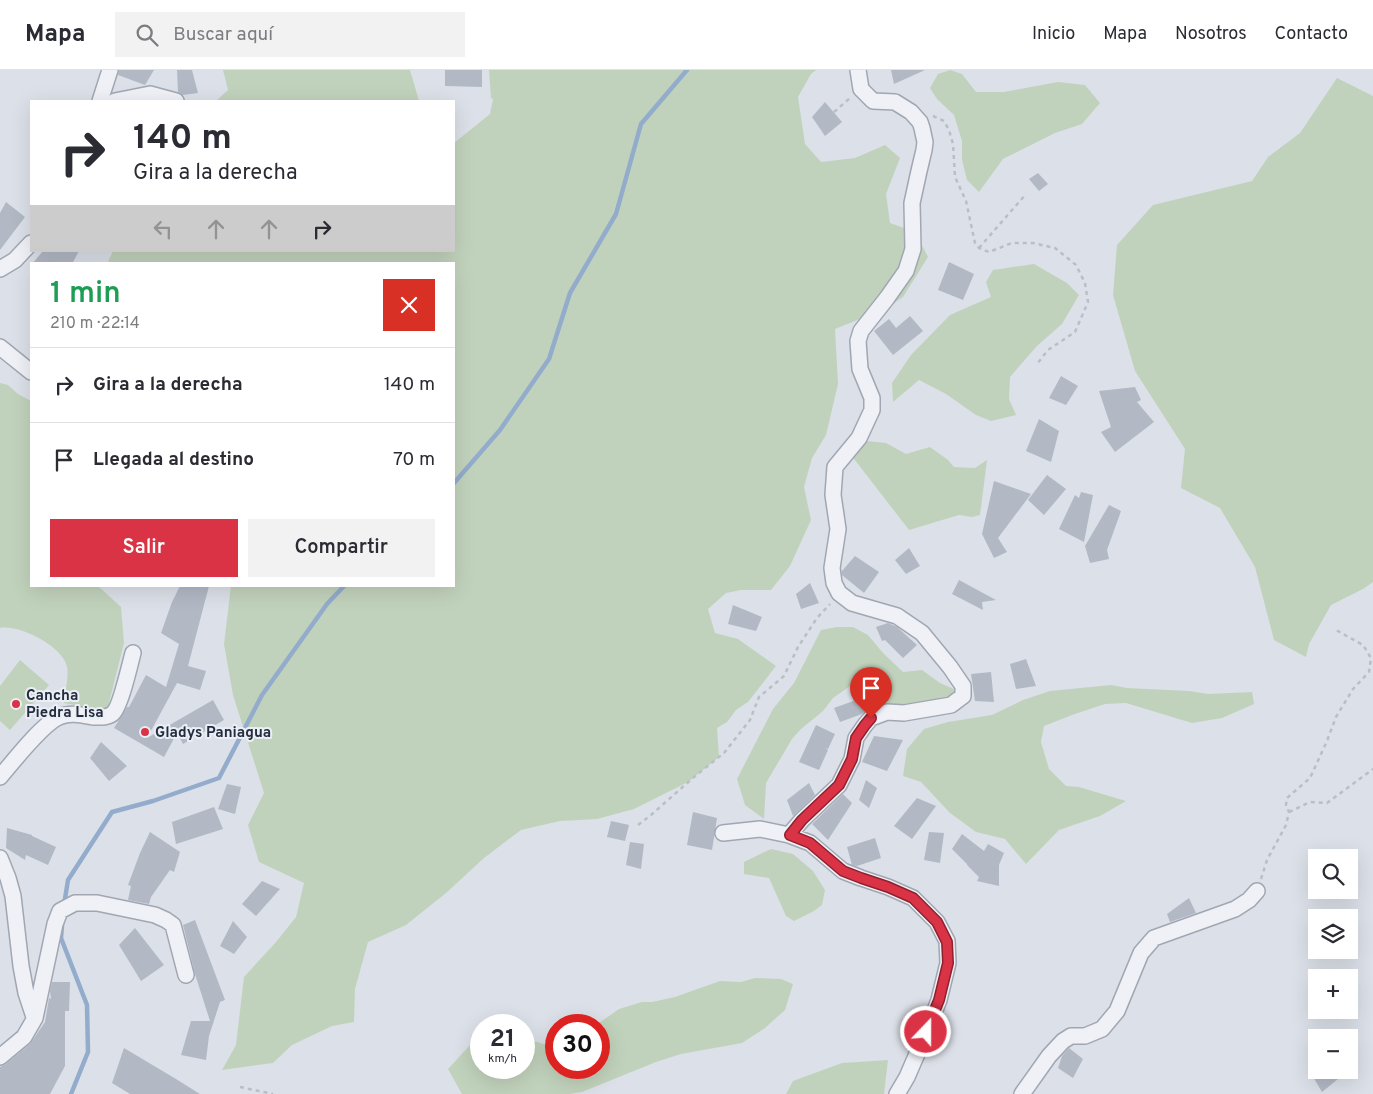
<!DOCTYPE html>
<html lang="es">
<meta charset="utf-8">
<style>
:root{--surface:#fff;--page:#f2f2f3;--text:#2b2b33;--muted:#7c7c81;--line:#e1e1e2;--accent:#da3346}
body{margin:0;font-family:Overpass,sans-serif;background:var(--page);color:var(--text);height:100vh;display:flex;flex-direction:column;font-size:19px;white-space:nowrap}
*{box-sizing:border-box;margin:0}
p{font-size:16px;color:var(--muted)}
.icon{flex:none;width:28px;height:28px;fill:none;stroke:currentColor;stroke-width:2;stroke-linecap:round;stroke-linejoin:round}
.map{position:relative;flex:1;overflow:hidden}
.side{position:absolute;left:30px;top:192px;width:425px;height:325px;display:flex;flex-direction:column;background:var(--surface);border-radius:0px;box-shadow:0 5px 20px #0002}
.side>*{flex:none}
.hud{position:absolute;left:30px;top:30px;width:425px;height:152px;border-radius:0px;box-shadow:0 5px 20px #0002;background:#fff;color:var(--text);overflow:hidden}
.buttons{position:absolute;left:1308px;top:779px;display:grid;gap:10px}
.buttons a{display:grid;place-items:center;width:50px;height:50px;border-radius:0px;background:var(--surface);box-shadow:0 5px 20px #0002;font-size:25px}
.speed{position:absolute;left:470px;top:944px;display:flex;gap:10px;font-size:25px;font-weight:700;text-align:center}
.speed>*{display:grid;place-content:center;width:65px;height:65px;border-radius:50%;background:var(--surface);box-shadow:0 5px 20px #0002;line-height:1}
.speed small{font-size:12px;font-weight:400}
.speed .limit{border:8px solid #d22;background:#fff;color:#111}
.pin{position:absolute;display:grid;place-items:center;width:42px;height:42px;color:#fff;margin:-51px -21px;border-radius:50% 50% 50% 0;rotate:-45deg;box-shadow:0 0 5px #0007}
.pin .icon{rotate:45deg}
.me{position:absolute;width:55px;margin:-28px;rotate:22deg;stroke-linejoin:round;filter:drop-shadow(0 0 4px #0008)}
.turn{display:flex;align-items:center;gap:18px;height:105px;padding:0 20px;font-size:22px}
.turn .icon{width:65px;height:65px;stroke-width:2.5}
.turn b{display:block;font-size:35px;line-height:42px}
.lanes{display:flex;align-items:center;height:48px;padding:0 20px;background:#0003;justify-content:center;gap:25px;direction:ltr}
.lanes .off{opacity:.35}
.round{display:grid;place-items:center;flex:none;width:52px;height:52px;border-radius:0px;background:var(--page)}
.head{display:flex;align-items:center;justify-content:space-between;height:85px;padding:0 20px}
h1{font-size:30px;font-weight:600;line-height:38px;color:#1e9e55}
.action{display:flex;gap:10px;margin-top:auto;padding:10px 20px}
.action a{flex:1;height:58px;border-radius:0px;background:var(--accent);color:#fff;font-size:20px;font-weight:600;line-height:58px;text-align:center}
.action a+a{background:var(--page);color:var(--text)}
ul{padding:0;list-style:none}
li{display:flex;align-items:center;gap:15px;height:75px;padding:0 20px;border-top:1px solid var(--line)}
li div{flex:1}
li b{display:block;font-size:19px}
li em{font-style:normal}
header{display:flex;align-items:center;gap:30px;box-sizing:border-box;height:70px;padding:0 25px;background:var(--surface);border-bottom:1px solid var(--line)}
header strong{font-size:24px}
nav{display:flex;gap:28px;margin-inline-start:auto;font-size:18px}
.search{width:350px;height:45px;background:var(--page);display:flex;align-items:center;gap:12px;box-sizing:border-box;padding:0 18px;border-radius:0px;color:var(--muted);font-size:19px}
.map>svg:first-child{display:block}
.green{fill:#c1d2bc}
.lines{fill:none;stroke-linecap:round;stroke-linejoin:round}
.stream{stroke:#93accc;stroke-width:4.5}
.building{fill:#b2b9c5}
.minor-casing{stroke:#a1a7b2;stroke-width:18}
.path{stroke:#babec6;stroke-width:2.5;stroke-dasharray:4 4;stroke-linecap:butt}
.minor{stroke:#eff1f6;stroke-width:15}
.route-casing{stroke:#8e212e;stroke-width:12}
.route{stroke:#da3346;stroke-width:9}
.poi-dot{fill:#da3346;stroke:#ebeff5;stroke-width:2}
.labels{text-anchor:middle;stroke-width:4;stroke-linejoin:round;paint-order:stroke}
.poi-label{font-size:15px;font-weight:bold;fill:#242d3f;stroke:#ebeff5;text-anchor:start}
</style>
<header>
<strong>Mapa</strong>
<div class="search"><svg class="icon" aria-label="search" viewBox="0 0 24 24"><circle cx="10" cy="10" r="6"/><path d="M15 15l6 6"/></svg>Buscar aquí</div>
<nav><a>Inicio</a><a>Mapa</a><a>Nosotros</a><a>Contacto</a></nav>
</header>
<div class="map">
<svg width="1373" height="1024" viewBox="0 0 1373 1024">
<rect width="100%" height="100%" fill="#dce0e8"/>
<path class="green" d="M223,0h187l9,31h-203l12,-11z
M489,0h327l-5,4 -13,23 7,47 16,18 34,-4 30,-13 15,13 -14,36 4,29 25,9 13,25 -25,40 -18,12 -50,20 3,55 -12,51 -14,23 -8,29 7,33 -21,46 -19,24h-30l-15,3 -18,16 7,24 23,6 38,27 -28,36 -12,8 -9,12 -10,6 2,29 -31,25 -54,27 -37,10 -37,2 -39,9 -37,28 -38,35 -40,32 -38,17 -13,47 -1,33 -22,4 -40,19 -19,18 -51,7 14,-25 8,-68 32,-35 20,-25 8,-34 -45,-21 -11,-37 16,-32 -31,-98 -9,-51 7,-58h223v-322h-347l6,-13h341v-108l36,-29 3,-15 -2,-1z
M950,0l12,4 14,18h28l54,-10 27,3 15,18 -18,21 -27,9 -52,26 -24,33 -12,-12 -5,-20v-19l-8,-26 -17,-16 -7,-11 8,-14z
M1337,8l36,18v486l-10,7 -32,16 -22,39 -3,13 -32,-17 -19,-73 -35,-59 -39,-20 4,-39 -50,-78 -22,-76 4,-50 36,-40 99,-24 16,-24 32,-24z
M1034,194l33,19 12,12 -17,29 -25,22 -27,31 -1,22 7,16 -25,6 -15,-6 -30,-21 -27,-14 -26,22 -1,-19 19,-28 39,-40 41,-18 -5,-15 7,-12z
M0,313l8,2 10,9 13,7v185h67l23,21 3,36 -17,68 -43,-8c1,-9 5,-28 3,-36 -3,-20 -48,-43 -67,-39z
M867,371l19,2 20,11 24,-7 18,13 6,7 21,1 12,-8 -7,55 -8,2 -13,-2 -50,15 -58,-75z
M837,557h16l15,8 15,18 20,19 19,-2 18,13 14,6 1,9 -17,9 -46,-2 -39,-21 -20,14 -10,13 -22,18 -9,10 -26,44 -2,36 -19,-14 -8,-26 36,-70 21,-26 27,-53z
M20,590l29,25 -39,45 -10,-9v-35z
M1111,615l16,3 62,3 19,3 44,-2 2,12 -32,14 -30,5 -66,-20 -21,1 -33,11 -28,11 -3,16 8,27 17,17 13,1 47,14 -26,15 -41,14 -33,34 -21,-25 -29,-7 -26,-19 -29,-31 -18,-6 4,-27 17,-20 24,-7 44,-7 31,-15 27,-9z
M771,779l22,5 20,17 12,19 -3,15 -8,6 -20,10 -8,-5 -17,-38 -25,-4v-12z
M755,908l26,1 12,5 -8,26 -20,18 -23,15 -61,11 -25,8 -74,30 -12,2h-108l-14,-25 22,-24 11,5v18h43v-30l23,7 9,-7v30h43v-43h-3l23,-16 23,-7h10l23,-5 45,-16 21,1z
M888,990l-4,34h-98l7,-13 49,-18z"/>
<g class="lines">
<path class="stream" d="M454,413l46,-53 49,-71 21,-66 46,-79 25,-90 46,-54
M64,835l4,-25 44,-68 41,-11 66,-23 43,-83 65,-91 17,-18
M62,855l-1,13 26,67 1,47 -17,42"/>
</g>
<path class="building" d="M119,0h35l-9,15 -27,-10z
M177,0h15l6,23 -15,2 -5,-3z
M445,0h37v17l-37,-1z
M891,0h34l-31,14z
M825,32l17,20 -17,14 -13,-19z
M1038,103l10,11 -9,7 -10,-12z
M6,132l19,15 -25,33v-37z
M43,181h36l-7,13h-40z
M949,192l25,12 -11,26 -25,-10z
M910,246l13,15 -30,24 -19,-24 15,-12 7,9z
M1061,306l17,10 -12,19 -17,-7z
M1135,317l6,13 -4,2 17,20 -39,30 -14,-20 10,-5 -12,-36z
M1039,349l20,12 -8,31 -25,-11z
M1047,405l19,14 -22,26 -16,-15z
M994,411l37,13 -33,44 9,14 -13,6 -12,-24z
M1081,422l12,3 -9,47 -25,-13 16,-34 4,3z
M1109,435l12,6 -14,39 2,9 -19,4 -5,-17z
M909,478l11,18 -14,8 -11,-14z
M855,486l24,16 -15,21 -22,-18v-4z
M959,510l37,20 -14,2 1,8 -31,-16z
M810,513l9,20 -18,6 -5,-15z
M180,516h29l-21,80 18,5 -6,19 -23,-7 -30,55 66,-38 11,20 -41,24 -6,-11 -13,24 -50,-29 13,-21h2l17,-32 20,12 13,-43 -18,-11 11,-31z
M733,535l29,12 -6,14 -28,-7z
M888,553l9,4 20,18 -14,13 -18,-18 -3,1 -6,-14z
M1026,589l10,27 -20,3 -6,-25z
M991,602l3,30 -19,-1 -4,-27z
M867,626l7,11 -7,2 -5,5 -22,8 -6,-14z
M816,655l19,9 -7,15 -3,-1 3,2 -9,20 -20,-8z
M874,666l29,4 -16,31 -25,-9z
M101,672l26,24 -18,15 -19,-23z
M866,710l11,8 -8,20 -10,-8z
M809,713l6,12 -22,21 -6,-16z
M227,714l14,3 -6,27 -17,-5z
M843,724l9,9 -24,37 -16,-16z
M917,728l19,8 -24,33 -18,-13z
M214,737l9,22 -47,15 -4,-22z
M693,742l24,6 -5,32 -25,-5z
M611,751l18,4 -4,16 -18,-4z
M7,758l25,7v1l24,11 -8,18 -22,-10 -1,5 -19,-12z
M150,762l30,20 -6,20 -4,-2 -19,27 -2,7 -21,-4 3,-14 -3,-1 12,-32z
M929,762l15,1 -4,30 -16,-3z
M962,764l22,17 4,-7 16,9 -5,12v21l-22,-5 2,-4 -12,-12v-1l-15,-15z
M875,768l6,20 -24,8 -5,-1 -5,-18z
M630,772l14,2 -3,25 -15,-4z
M262,811l18,8 -24,27 -14,-12z
M1189,828l7,15 -26,9 -3,-8z
M195,850l30,80 -5,2 -11,34 -3,24 -25,-5 10,-34h19l-15,-47 -12,-49z
M233,851l14,16 -13,17 -14,-8z
M135,858l29,37 -23,16 -22,-36z
M52,912h18l-1,29h-4v55l-15,28h-50v-27l6,-3 24,-20 15,-22 4,-24 2,1 -1,-8z
M124,978l52,31 24,15h-70l-18,-11z
M1069,978l14,11 -10,19 -15,-10 4,-12z
M1309,1000h40l-27,22z"/>
<g class="lines">
<defs>
<path id="minor" d="M100,31l10,-31
M115,31l35,-7 26,7
M0,199l15,-9 16,-17
M0,277l31,25
M0,707c13,-15 42,-53 59,-60 11,-5 23,-2 34,0 6,0 14,1 19,-3 8,-5 18,-50 21,-61
M723,763l37,-4 29,6 21,8 33,28 18,7 27,9 25,11 24,24 10,19 1,22 -9,37 -13,33 -19,44 -10,17
M789,765l13,-15 37,-35 13,-26 4,-21 9,-13 6,-7 16,-6 17,1 47,-8 12,-9v-10l-13,-19 -28,-34 -25,-17 -45,-13 -13,-10 -5,-10 -2,-15 6,-39 -5,-34 2,-28 24,-29 13,-28v-12l-12,-29 -2,-28 3,-10 26,-33 19,-27 7,-22 -1,-46 7,-32 5,-21 1,-8 -3,-14 -2,-6 -9,-10 -16,-10 -22,-1 -12,-12 -3,-19
M0,788l8,20 5,18 8,70 5,27 8,24
M0,987l24,-20 11,-19 20,-94 5,-13 15,-8h22l58,12 11,5 7,5 13,50
M1022,1024l27,-38 14,-15 8,-5h14l17,-7 15,-18 24,-58 13,-15 81,-29 14,-9 8,-9"/>
</defs>
<use href="#minor" class="minor-casing"/>
<path class="path" d="M834,42l16,-14
M933,46l11,5 5,9 4,14 2,33 11,24 9,42 4,5 10,4 23,-9h21l22,5 21,17 9,18 3,19 -13,30 -27,18 -11,14
M979,178l47,-54
M1289,742l21,-10 17,1 46,-34
M638,755l13,-10 43,-38 30,-24 26,-33 9,-23 25,-21 14,-29 19,-29 13,-14
M1261,809l6,-19 19,-35 3,-13 -3,-7 1,-7 23,-20 17,-37 9,-24 17,-28 16,-17 2,-14 -8,-13 -27,-15
M240,1017l33,7"/>
<use href="#minor" class="minor"/>
</g>
<g class="lines">
<defs>
<path id="route" d="M871,648l-6,7 -9,13 -4,21 -13,26 -37,35 -12,15 20,8 33,28 18,7 27,9 25,11 24,24 10,20 1,21 -9,37 -13,32"/>
</defs>
<use href="#route" class="route-casing"/>
<use href="#route" class="route"/>
</g>
<g class="poi-dot">
<circle cx="16" cy="634" r="5"/>
<circle cx="145" cy="662" r="5"/>
</g>
<g class="labels">
<g class="poi-label">
<text x="26" y="630">Cancha<tspan x="26" dy="17">Piedra Lisa</tspan></text>
<text x="155" y="667">Gladys Paniagua</text>
</g>
</g>
</svg>
<div class="buttons">
<a><svg class="icon" aria-label="search" viewBox="0 0 24 24"><circle cx="10" cy="10" r="6"/><path d="M15 15l6 6"/></svg></a>
<a><svg class="icon" aria-label="layers" viewBox="0 0 24 24"><path d="M12 4l9 5-9 5-9-5zM3 14l9 5 9-5"/></svg></a>
<a>+</a>
<a>−</a>
</div>
<div class="speed"><div>21<small>km/h</small></div><div class="limit">30</div></div>
<div class="pin" style="left:871px;top:648px;background:#d93025"><svg class="icon" aria-label="arrive" viewBox="0 0 24 24"><path d="M6 21V4h12l-3 4 3 4H6"/></svg></div>
<svg class="me" style="left:926px;top:962px" viewBox="-20 -20 40 40"><circle r="17" fill="#da3346" stroke="#fff" stroke-width="3"/><path d="M0-11L8 9 0 5-8 9z" fill="#fff"/></svg>
<div class="hud">
<div class="turn"><svg class="icon" aria-label="right" viewBox="0 0 24 24"><path d="M7 20v-9h11M14 6l5 5-5 5"/></svg><div><b>140 m</b>Gira a la derecha</div></div>
<div class="lanes"><svg class="icon off" aria-label="left" viewBox="0 0 24 24"><path d="M17 20v-9H6M10 6l-5 5 5 5"/></svg><svg class="icon off" aria-label="ahead" viewBox="0 0 24 24"><path d="M12 20V5M6 11l6-6 6 6"/></svg><svg class="icon off" aria-label="ahead" viewBox="0 0 24 24"><path d="M12 20V5M6 11l6-6 6 6"/></svg><svg class="icon" aria-label="right" viewBox="0 0 24 24"><path d="M7 20v-9h11M14 6l5 5-5 5"/></svg></div>
</div>
<section class="side">
<div class="head"><div><h1>1 min</h1><p>210 m · 22:14</p></div><a class="round" style="background:#d93025;color:#fff"><svg class="icon" aria-label="close" viewBox="0 0 24 24"><path d="M6 6l12 12M18 6L6 18"/></svg></a></div>
<ul>
<li><svg class="icon" aria-label="right" viewBox="0 0 24 24"><path d="M7 20v-9h11M14 6l5 5-5 5"/></svg><div><b>Gira a la derecha</b></div><em>140 m</em></li>
<li><svg class="icon" aria-label="arrive" viewBox="0 0 24 24"><path d="M6 21V4h12l-3 4 3 4H6"/></svg><div><b>Llegada al destino</b></div><em>70 m</em></li>
</ul>
<div class="action"><a>Salir</a><a>Compartir</a></div>
</section>
</div>
